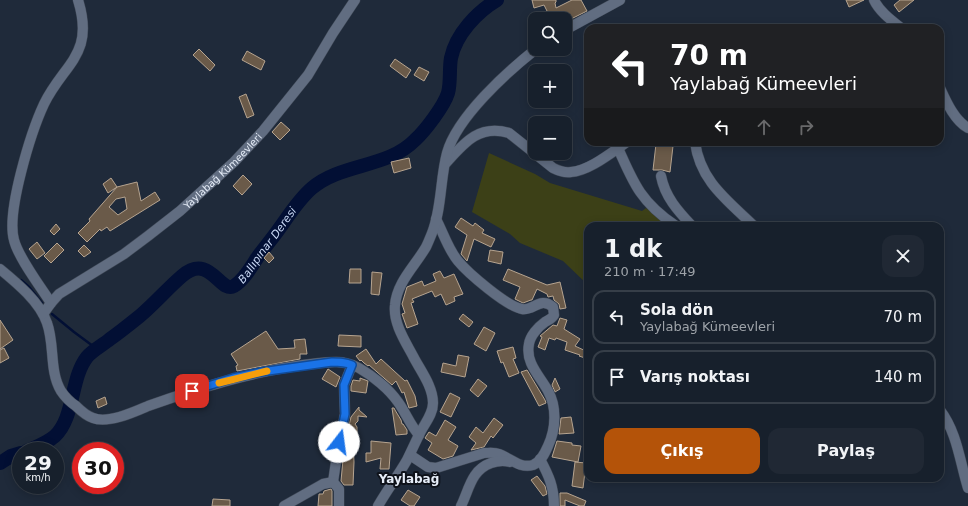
<!DOCTYPE html>
<html lang="tr">
<meta charset="utf-8">
<style>
:root{--surface:#17202c;--page:#202834;--text:#f1f3f6;--muted:#9ea3a9;--line:#363e48;--accent:#b45309}
body{margin:0;font-family:"DejaVu Sans",sans-serif;background:var(--page);color:var(--text);height:100vh;display:flex;flex-direction:column;font-size:15px;white-space:nowrap}
*{box-sizing:border-box;margin:0}
p{font-size:13px;color:var(--muted)}
.icon{flex:none;width:22px;height:22px;fill:none;stroke:currentColor;stroke-width:2;stroke-linecap:round;stroke-linejoin:round}
.map{position:relative;flex:1;overflow:hidden}
.panel{position:absolute;left:584px;top:222px;width:360px;height:260px;display:flex;flex-direction:column;background:var(--surface);border-radius:12px;box-shadow:0 2px 10px #0003,0 0 0 1px var(--line)}
.panel>*{flex:none}
.top-card{position:absolute;left:584px;top:24px;width:360px;height:122px;border-radius:12px;box-shadow:0 2px 10px #0003,0 0 0 1px var(--line);background:#202124;color:#fff;overflow:hidden}
.controls{position:absolute;left:528px;top:12px;display:grid;gap:8px}
.controls a{display:grid;place-items:center;width:44px;height:44px;border-radius:8px;background:var(--surface);box-shadow:0 2px 10px #0003,0 0 0 1px var(--line);font-size:20px}
.speed{position:absolute;left:12px;top:442px;display:flex;gap:8px;font-size:20px;font-weight:700;text-align:center}
.speed>*{display:grid;place-content:center;width:52px;height:52px;border-radius:50%;background:var(--surface);box-shadow:0 2px 10px #0003,0 0 0 1px var(--line);line-height:1}
.speed small{font-size:10px;font-weight:400}
.speed .limit{border:6px solid #d22;background:#fff;color:#111}
.pin{position:absolute;display:grid;place-items:center;width:34px;height:34px;color:#fff;margin:-17px;border-radius:8px;box-shadow:0 2px 6px #0006}
.me{position:absolute;width:44px;margin:-22px;rotate:15deg;stroke-linejoin:round;filter:drop-shadow(0 0 3px #0008)}
.turn{display:flex;align-items:center;gap:14px;height:84px;padding:0 20px;font-size:18px}
.turn .icon{width:52px;height:52px;stroke-width:2.5}
.turn b{display:block;font-size:28px;line-height:34px}
.lanes{display:flex;align-items:center;height:38px;padding:0 20px;background:#0003;justify-content:center;gap:20px;direction:ltr}
.lanes .off{opacity:.35}
.round{display:grid;place-items:center;flex:none;width:42px;height:42px;border-radius:12px;background:var(--page)}
.head{display:flex;align-items:center;justify-content:space-between;height:68px;padding:0 20px}
h1{font-size:24px;font-weight:600;line-height:30px}
.button{display:flex;gap:8px;margin-top:auto;padding:8px 20px}
.button a{flex:1;height:46px;border-radius:12px;background:var(--accent);color:#fff;font-size:16px;font-weight:600;line-height:46px;text-align:center}
.button a+a{background:var(--page);color:var(--text)}
ul{padding:0;list-style:none}
li{display:flex;align-items:center;gap:12px;height:54px;margin:0 8px 6px;padding:0 12px;border:2px solid var(--line);border-radius:12px}
li div{flex:1}
li b{display:block;font-size:15px}
li em{font-style:normal}
.map>svg:first-child{display:block}
.green{fill:#3c4017}
.lines{fill:none;stroke-linecap:round;stroke-linejoin:round}
.stream{stroke:#020f34;stroke-width:2.5}
.river{stroke:#020f34;stroke-width:14}
.building{fill:#6a5a49;stroke:#b6a490;fill-rule:evenodd}
.minor-casing{stroke:#3e4755;stroke-width:11}
.minor{stroke:#616d81;stroke-width:10}
.route-casing{stroke:#114b97;stroke-width:10}
.route{stroke:#1a73e8;stroke-width:7}
.slow{stroke:#f59e0b;stroke-width:7}
.labels{text-anchor:middle;stroke-width:4;stroke-linejoin:round;paint-order:stroke}
.street-label{font-size:10px;fill:#e6edf8;stroke:#0e121a}
.water-label{font-size:11px;font-style:italic;fill:#c8d7f3;stroke:#0e121a}
.quarter-label{font-size:12px;font-weight:bold;fill:#e6edf8;stroke:#0e121a}
</style>
<div class="map">
<svg width="968" height="506" viewBox="0 0 968 506">
<rect width="100%" height="100%" fill="#1f2a3a"/>
<path class="green" d="M489,153l46,21 15,9 92,28 4,-3 26,18h-84v59l-25,-24 -43,-18 -10,-9 -38,-22z"/>
<g class="lines">
<path class="stream" d="M21,280l8,7 13,16
M52,314l22,18 23,17"/>
<g class="river">
<path id="s1" d="M27,451c9,-4 20,-8 28,-15 20,-19 15,-57 32,-79 6,-7 16,-12 23,-18 10,-7 21,-16 31,-24 14,-12 27,-27 41,-39 28,-24 38,18 52,10 10,-6 17,-19 23,-28 7,-10 15,-19 22,-29 10,-14 20,-30 33,-41 29,-25 76,-20 103,-48 10,-9 29,-34 33,-47 3,-11 1,-24 3,-35 5,-24 26,-46 46,-58"/>
<path d="M0,463l11,-7 10,-3"/>
</g>
</g>
<path class="building" d="M532,0h24v2l-1,1 1,5 16,-8h9l6,11 -22,11v-3h-14l-7,-14 -10,3z
M846,0h18l-15,7z
M900,0h14l-15,12 -5,-7z
M199,49l16,16 -5,6 -17,-16z
M247,51l18,10 -4,9 -19,-10z
M395,59l16,11 -5,8 -16,-12z
M419,67l10,5 -5,9 -10,-6z
M246,94l8,21 -7,3 -8,-21z
M281,122l9,8 -10,10 -8,-8z
M656,144l17,2 -3,26 -8,-2h-9z
M409,158l2,10 -17,5 -3,-11z
M243,175l9,9 -10,11 -9,-9z
M111,178l6,9 -9,6 -5,-9z
M137,182l4,19 14,-9 5,8 -50,31 -3,-4 -6,4 -1,-2 -13,13 -9,-9 12,-12 -1,-2 28,-32zM125,197l2,12 -9,6 -9,-8 7,-8z
M461,218l12,8 2,-3 9,7 -2,3 13,6 -4,8 -17,-8 -7,22 -6,-7 6,-19 -12,-8z
M56,224l4,5 -6,6 -4,-4z
M37,242l8,11 -8,6 -8,-10z
M57,243l7,7 -13,13 -7,-7z
M84,245l7,7 -7,5 -6,-6z
M490,250l13,2 -2,12 -13,-3z
M269,252l5,6 -5,5 -5,-5z
M350,269h11v14h-12z
M508,269l39,16 13,-3 6,26 -6,1 -1,-5 -5,-4 -1,-4 -5,1 -1,-3 -10,-5 -5,11h-1l-8,3 -8,-4 5,-12 -17,-7z
M440,271l4,7 10,-4 9,20 -9,3 1,4 -9,4 -5,-11 -6,3 -3,-6 -20,8 2,3 -3,1 7,21 -11,4 -5,-14 3,-1 -3,-9 5,-17 15,-6 2,5 12,-5 -3,-7z
M372,272l10,1 -3,22 -8,-1z
M463,314l10,8 -4,5 -10,-8z
M560,318l7,2 -3,9 16,10 -5,7 13,6v7l-9,-3 1,-1 -15,-5 2,-8 -11,-4 -1,2 -6,-2 -4,12 -7,-3 4,-10 -2,-1 13,-11 4,1z
M0,320l13,20 -13,9z
M484,327l11,6 -9,18 -12,-7z
M266,331l12,18 17,-1 -1,-8 11,-1 2,15h-7v5l-63,12 -1,-5 2,-1 -7,-11z
M339,335l22,1v11l-23,-1z
M513,347l3,11 -3,1 6,14 -10,4 -6,-15 -2,1 -4,-12z
M4,348l5,10 -9,5v-13z
M366,349l10,15 5,-5 24,22 2,-1 8,16 2,10 -8,2 -5,-16 -2,1 -6,-12 -4,4 -23,-20 -1,1 -4,-3 -3,-3 -1,1 -4,-5z
M458,355l11,2 -4,20 -24,-5 2,-9 13,3z
M328,369l12,8 -4,10 -14,-8z
M527,370l18,30 1,3 -7,3 -18,-34z
M360,378l8,3 -2,12 -15,-2v-5l2,-6 7,1z
M555,378l5,11 -5,3 -3,-7z
M478,379l9,7 -9,11 -8,-7z
M450,393l10,5 -9,19 -11,-5z
M105,397l2,7 -9,4 -2,-7z
M359,407v3l8,7 -9,-1v5l-3,3 2,3v8l-9,7h5l1,20 -1,23h-9l-3,-4 3,-32 7,-32z
M392,408h2l1,2 6,10 1,4h1l4,6v4l-11,1z
M571,417l3,16 -15,1 2,-16z
M494,418l9,7 -10,13 -2,-2 -7,11 -13,3 5,-7 -7,-6 7,-10 7,6z
M445,420l11,7 -8,13 10,6 -5,10 -10,3 -15,-9 4,-7 -7,-5 4,-6 7,4z
M334,425l2,2 -4,11 -6,-5z
M371,441l20,2 -2,26h-9l1,-11 -15,4v-9h5z
M557,441l15,2v2l9,1 -3,16 -26,-5z
M575,462l11,1 -3,25 -11,-2z
M537,476l8,10 2,8 -4,2 -12,-16z
M331,489l1,2v15h-14l1,-12h4l1,-3z
M408,490l12,7 -6,9h-4l-9,-6z
M560,493h7l19,8 -2,5h-4l-15,-6v6h-5z
M213,499l17,1v6h-18z"/>
<g class="lines">
<defs>
<g id="minor">
<path d="M874,0c5,11 17,20 27,28"/>
<path d="M565,30l55,-30"/>
<path d="M940,88c6,13 14,32 28,40"/>
<path d="M695,142c5,39 32,58 59,84"/>
<path d="M618,148c16,37 24,55 58,78"/>
<path d="M446,163c18,-20 33,-39 63,-30l44,35c6,3 12,5 18,4 18,-1 41,-20 56,-30"/>
<path d="M661,176c4,21 17,35 31,50"/>
<path d="M0,269c17,14 40,33 47,54 8,22 2,48 14,68 4,6 9,11 15,15 5,5 11,10 17,12 15,6 41,-6 55,-12 51,-18 102,-34 155,-41 20,-2 38,-7 56,3 14,8 30,21 39,34 8,11 12,23 21,33"/>
<path d="M51,303c-11,-17 -33,-46 -37,-63 -8,-28 17,-108 30,-136 20,-41 51,-49 34,-104"/>
<path id="s2" d="M43,314l8,-11 8,-9 65,-40 24,-18 32,-25 54,-49 29,-31 45,-56 25,-42 22,-33"/>
<path d="M940,410c17,22 20,52 28,78"/>
<path d="M410,455l18,12 8,1 48,-15c5,0 10,-1 15,1 11,4 21,15 34,11 8,-3 12,-12 15,-19 8,-17 9,-39 0,-55 -8,-15 -23,-28 -19,-47 1,-8 9,-17 16,-22 3,-2 7,-3 9,-7l-1,-8c-13,-11 -19,4 -31,2 -16,-3 -54,-36 -64,-48 -10,-12 -15,-29 -22,-42"/>
<path d="M540,459c9,17 14,28 14,47"/>
<path d="M333,482l5,-34 7,-34 -1,-29 8,-20"/>
<path d="M284,506l39,-22 10,-2 6,7v17"/>
<path d="M378,506c9,-16 20,-30 29,-46 4,-8 8,-17 12,-25 5,-11 14,-20 14,-32 0,-17 -13,-33 -20,-47 -8,-15 -20,-33 -18,-51 2,-23 20,-39 31,-58 2,-4 4,-9 6,-14 10,-25 8,-54 15,-80 10,-36 60,-81 89,-104"/>
<path d="M461,506c8,-16 10,-36 30,-43 6,-2 12,-3 19,-1"/>
</g>
</defs>
<use href="#minor" class="minor-casing"/>
<use href="#minor" class="minor"/>
</g>
<g class="lines">
<defs>
<path id="route" d="M192,391l41,-13 28,-6 71,-10c8,0 13,0 20,3l-8,20 1,29 -6,28"/>
</defs>
<use href="#route" class="route-casing"/>
<use href="#route" class="route"/>
<path class="slow" d="M219,383l48,-12"/>
</g>
<g class="labels">
<g class="street-label">
<text dy="4" stroke="none"><textPath href="#s2" startOffset="231">Yaylabağ Kümeevleri</textPath></text>
</g>
<g class="water-label">
<text dy="4" stroke="none"><textPath href="#s1" startOffset="356">Ballıpınar Deresi</textPath></text>
</g>
<g class="quarter-label">
<text x="409" y="483">Yaylabağ</text>
</g>
</g>
</svg>
<div class="controls">
<a><svg class="icon" aria-label="search" viewBox="0 0 24 24"><circle cx="10" cy="10" r="6"/><path d="M15 15l6 6"/></svg></a>
<a>+</a>
<a>−</a>
</div>
<div class="speed"><div>29<small>km/h</small></div><div class="limit">30</div></div>
<div class="pin" style="left:192px;top:391px;background:#d93025"><svg class="icon" aria-label="arrive" viewBox="0 0 24 24"><path d="M6 21V4h12l-3 4 3 4H6"/></svg></div>
<svg class="me" style="left:339px;top:442px" viewBox="-20 -20 40 40"><circle r="19" fill="#fff"/><path d="M0-13L10 11 0 6-10 11z" fill="#1a73e8"/></svg>
<div class="top-card">
<div class="turn"><svg class="icon" aria-label="left" viewBox="0 0 24 24"><path d="M17 20v-9H6M10 6l-5 5 5 5"/></svg><div><b>70 m</b>Yaylabağ Kümeevleri</div></div>
<div class="lanes"><svg class="icon" aria-label="left" viewBox="0 0 24 24"><path d="M17 20v-9H6M10 6l-5 5 5 5"/></svg><svg class="icon off" aria-label="ahead" viewBox="0 0 24 24"><path d="M12 20V5M6 11l6-6 6 6"/></svg><svg class="icon off" aria-label="right" viewBox="0 0 24 24"><path d="M7 20v-9h11M14 6l5 5-5 5"/></svg></div>
</div>
<section class="panel">
<div class="head"><div><h1>1 dk</h1><p>210 m · 17:49</p></div><a class="round"><svg class="icon" aria-label="close" viewBox="0 0 24 24"><path d="M6 6l12 12M18 6L6 18"/></svg></a></div>
<ul>
<li><svg class="icon" aria-label="left" viewBox="0 0 24 24"><path d="M17 20v-9H6M10 6l-5 5 5 5"/></svg><div><b>Sola dön</b><p>Yaylabağ Kümeevleri</p></div><em>70 m</em></li>
<li><svg class="icon" aria-label="arrive" viewBox="0 0 24 24"><path d="M6 21V4h12l-3 4 3 4H6"/></svg><div><b>Varış noktası</b></div><em>140 m</em></li>
</ul>
<div class="button"><a>Çıkış</a><a>Paylaş</a></div>
</section>
</div>
